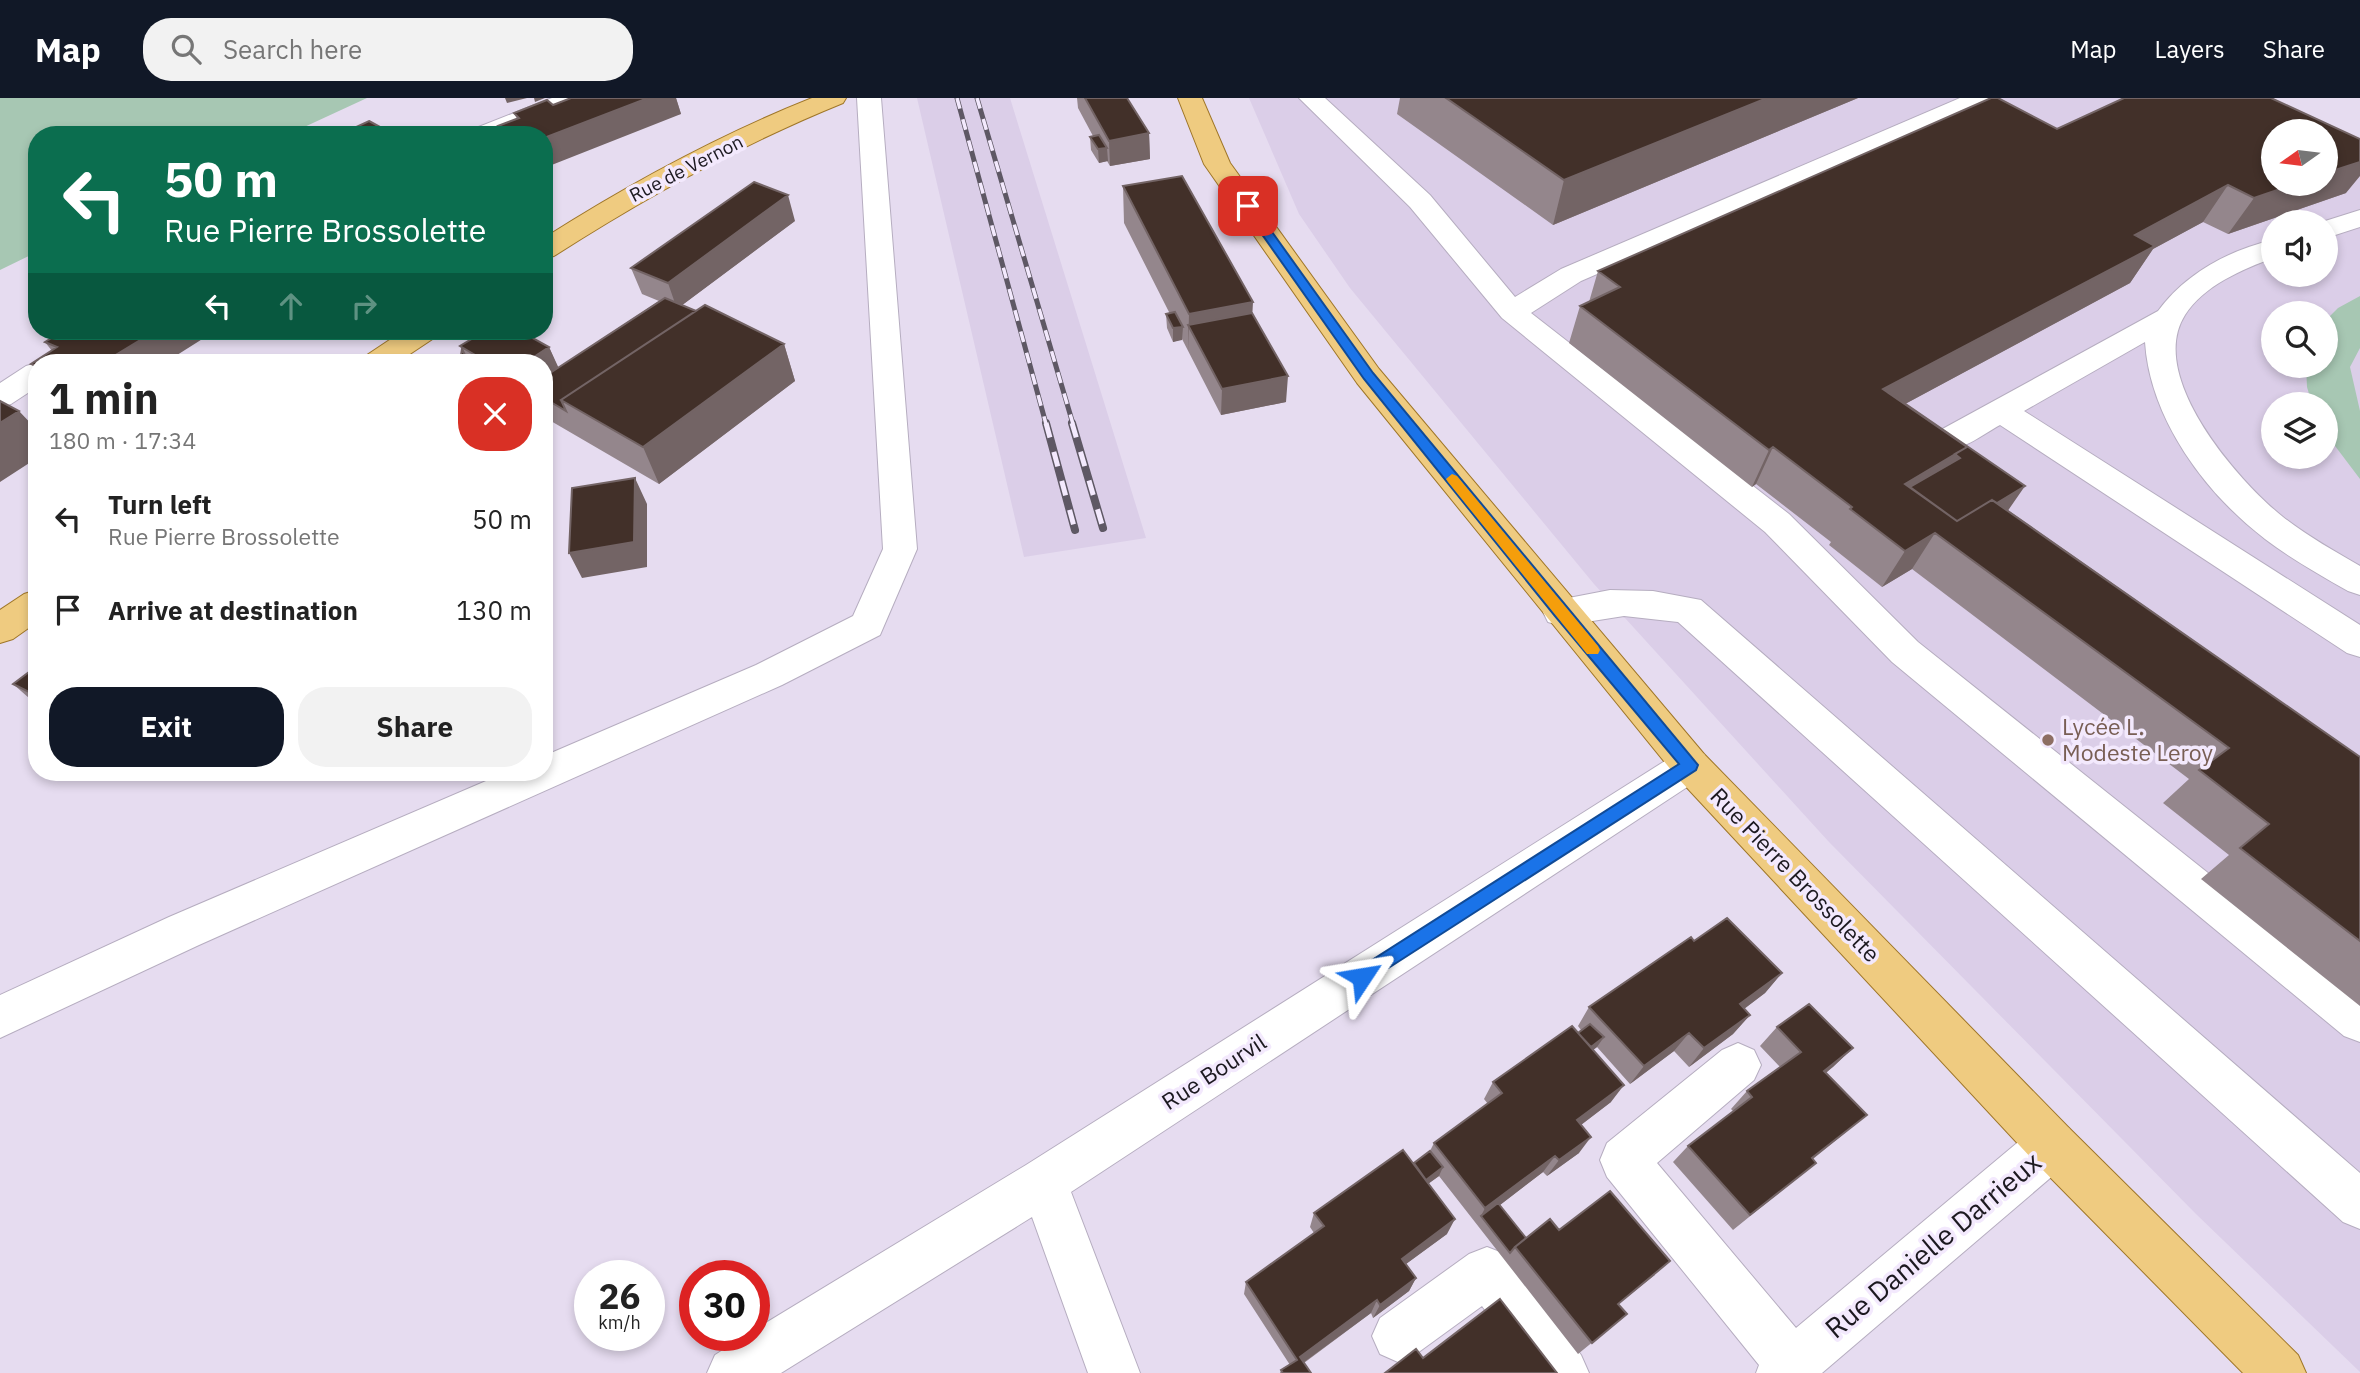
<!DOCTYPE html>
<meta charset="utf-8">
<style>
:root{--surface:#fff;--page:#f2f2f2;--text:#222;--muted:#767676;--accent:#111827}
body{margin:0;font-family:"IBM Plex Sans",sans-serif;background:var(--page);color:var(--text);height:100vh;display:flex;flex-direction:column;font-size:26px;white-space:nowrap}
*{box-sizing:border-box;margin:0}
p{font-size:23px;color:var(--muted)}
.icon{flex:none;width:38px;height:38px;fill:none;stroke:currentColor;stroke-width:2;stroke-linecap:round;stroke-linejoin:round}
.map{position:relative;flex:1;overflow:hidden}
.side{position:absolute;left:28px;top:256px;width:525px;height:427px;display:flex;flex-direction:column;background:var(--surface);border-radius:28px;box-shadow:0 4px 10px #0003}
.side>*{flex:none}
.top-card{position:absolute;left:28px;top:28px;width:525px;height:214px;border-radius:28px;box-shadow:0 4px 10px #0003;background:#0b6e4f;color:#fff;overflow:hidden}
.needle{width:46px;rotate:256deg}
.controls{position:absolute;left:2261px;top:21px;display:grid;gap:14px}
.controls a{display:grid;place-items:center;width:77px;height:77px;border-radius:50%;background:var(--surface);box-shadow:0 4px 10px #0003;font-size:35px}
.speed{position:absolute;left:574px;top:1162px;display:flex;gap:14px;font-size:35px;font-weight:700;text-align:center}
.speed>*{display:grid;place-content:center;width:91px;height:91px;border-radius:50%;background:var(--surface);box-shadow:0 4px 10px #0003;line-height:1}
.speed small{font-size:18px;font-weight:400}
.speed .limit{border:10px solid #d22;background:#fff;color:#111}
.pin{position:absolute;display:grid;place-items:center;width:60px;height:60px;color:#fff;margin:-30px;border-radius:14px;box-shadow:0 4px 10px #0006}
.me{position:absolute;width:77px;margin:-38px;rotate:57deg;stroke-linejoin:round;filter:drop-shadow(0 0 5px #0008)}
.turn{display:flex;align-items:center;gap:24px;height:147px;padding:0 21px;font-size:32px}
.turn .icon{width:91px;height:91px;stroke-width:2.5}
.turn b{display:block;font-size:49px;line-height:60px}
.lanes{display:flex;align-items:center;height:66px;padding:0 21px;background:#0003;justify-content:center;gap:35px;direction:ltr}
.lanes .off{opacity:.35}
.round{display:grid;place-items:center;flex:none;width:74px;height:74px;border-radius:28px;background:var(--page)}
.summary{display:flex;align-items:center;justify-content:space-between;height:119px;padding:0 21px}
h1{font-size:42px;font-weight:700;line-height:52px}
.button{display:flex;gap:14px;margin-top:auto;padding:14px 21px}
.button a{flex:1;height:80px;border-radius:28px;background:var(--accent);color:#fff;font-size:28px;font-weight:700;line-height:80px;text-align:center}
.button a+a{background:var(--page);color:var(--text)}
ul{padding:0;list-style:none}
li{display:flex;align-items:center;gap:21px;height:91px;padding:0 21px}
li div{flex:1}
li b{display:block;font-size:26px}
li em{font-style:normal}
header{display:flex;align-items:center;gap:42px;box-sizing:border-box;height:98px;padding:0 35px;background:var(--accent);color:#fff}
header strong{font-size:33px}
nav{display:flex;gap:38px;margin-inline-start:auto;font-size:24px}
.search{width:490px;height:63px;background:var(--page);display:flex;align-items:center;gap:18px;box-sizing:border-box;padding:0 24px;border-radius:28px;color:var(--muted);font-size:26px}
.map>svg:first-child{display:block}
.built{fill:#dbcee8;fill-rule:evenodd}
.green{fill:#a7c7b3}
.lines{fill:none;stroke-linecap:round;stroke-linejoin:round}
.minor-casing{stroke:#b6adc0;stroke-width:2}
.major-casing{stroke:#9f7628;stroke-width:2}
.minor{fill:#fff;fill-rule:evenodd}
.major{fill:#efcb80;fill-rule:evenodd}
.rail-far1-casing{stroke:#5e5864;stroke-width:5}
.rail-casing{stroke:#5e5864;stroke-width:8}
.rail-far1{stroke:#f3e9fd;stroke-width:3.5;stroke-dasharray:11;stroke-linecap:butt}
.rail{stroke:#f3e9fd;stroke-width:5;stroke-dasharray:15;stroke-linecap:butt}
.wall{fill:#94868c}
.shaded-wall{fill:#736465}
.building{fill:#423029;stroke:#736465;stroke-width:2}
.route{fill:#1a73e8;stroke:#114b97;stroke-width:2}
.slow{fill:#f59e0b}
.education-dot{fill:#8d6e63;stroke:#f3e9fd;stroke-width:2.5}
.labels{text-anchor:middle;stroke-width:7;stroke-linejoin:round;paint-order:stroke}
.far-street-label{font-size:19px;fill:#1c1920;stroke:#f3e9fd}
.education-label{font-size:23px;fill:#785e54;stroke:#f3e9fd;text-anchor:start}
.street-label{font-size:23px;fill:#1c1920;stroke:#f3e9fd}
.near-street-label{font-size:28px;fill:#1c1920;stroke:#f3e9fd}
</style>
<header>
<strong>Map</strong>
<div class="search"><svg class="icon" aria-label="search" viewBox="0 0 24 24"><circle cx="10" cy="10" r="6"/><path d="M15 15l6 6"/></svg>Search here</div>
<nav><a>Map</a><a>Layers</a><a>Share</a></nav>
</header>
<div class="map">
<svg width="2360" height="1275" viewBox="0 0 2360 1275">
<rect width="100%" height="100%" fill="#e6dcf0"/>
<path class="built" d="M917,0h93l136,440 -122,19z
M1249,0h983l41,33v53h53l34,-25v1213l-164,-158 -367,-372 -235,-258 -244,-296 -51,-74zM2273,124h53v53h-53zM2273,215h53v53h-53zM2273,306h53v53h-53z"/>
<path class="green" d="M0,0h367l-80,37h-250v117l-37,18z
M2360,198v52l-10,19 10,44v68l-34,-45v-30h-14l-5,-17 -1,-21h20v-46l12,-12z"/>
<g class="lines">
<defs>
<path id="minor" d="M552,0h34l-3,5 -80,32h-36l4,-5z
M857,0h24l36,451 -37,86 -98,50 -583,260 -199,93v-43l169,-78 338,-145h37v-16l212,-91 97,-49 30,-67z
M1299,0h26l105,97 85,102 46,-28 399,-171h33l-3,5 -409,178 -50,32 258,201 129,128 442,352v48l-16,-6 -452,-374 -127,-130 -263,-214 -92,-111z
M2360,112v17l-34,11v-16h-4z
M2273,142v18c-30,11 -70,28 -88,57 -39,61 53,166 98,202 24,19 51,34 77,49v29l-12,-4c-28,-16 -57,-32 -83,-52 -60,-46 -115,-120 -120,-197l-121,69 336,214v32l-13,-4 -347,-228c-20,11 -40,29 -63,23l-5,-8 5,-8 221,-121c27,-37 71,-61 115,-71z
M37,265v24l-26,17 -11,3v-24l26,-17z
M1610,492l43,1 48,9 659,573v56l-17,-7 -665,-600 -54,-6 -63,10 -13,-4 -5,-10 5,-10z
M1690,651l14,5 6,11 -6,11 -633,416 69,181h-52l-56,-156 -251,156h-74l8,-18 31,-20h8v-5l272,-165 650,-411z
M1738,945l16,7 7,15 -7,15 -97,83 139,165 239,-200 17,-6 17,6 7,17 -7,17 -247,211h-66l3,-8 -152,-188 -7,-17 7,-17 115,-93z
M1487,1149l18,7 76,101 8,18h-58l-49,-67 -66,48 -18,8 -18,-8 -8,-18 8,-18 89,-64z"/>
<path id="major" d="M812,0h34l-3,5c-101,41 -197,94 -289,153l-10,2v-20c85,-54 175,-103 268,-140z
M1178,0h24l28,65 149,206 325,385 365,374 229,227 8,18h-63l-208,-211 -359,-386 -319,-393 -153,-219z
M403,233h35l-4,7 -36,24h-35l4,-7z
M37,492v32l-24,17 -13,4v-33l24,-16z"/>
</defs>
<use href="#minor" class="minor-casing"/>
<use href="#major" class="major-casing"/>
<use href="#minor" class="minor"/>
<use href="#major" class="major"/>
<defs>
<path id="rail-far1" d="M957,0l89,326
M977,0l96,326"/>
<path id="rail" d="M1046,325l29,107
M1072,325l31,105"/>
</defs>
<use href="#rail-far1" class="rail-far1-casing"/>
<use href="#rail" class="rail-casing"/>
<use href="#rail-far1" class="rail-far1"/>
<use href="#rail" class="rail"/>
</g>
<path class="wall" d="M571,0h105l5,16 -137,21h-42l-4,-9 19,-7 -3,-6 39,-8z
M1077,0h50l22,35 1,26 -40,7 -3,-5 -8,2 -8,-13 -1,-13 3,-1 -15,-28z
M1400,0h458l-305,127 -156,-111z
M2057,31l289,64 -118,41 -25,-12 -50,27 -23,34 -225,121 103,106 352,247v249l-159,-127 28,-24 -66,-52 26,-24 -277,-210 -30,18 -53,-42 2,-3 -75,-58 -4,3 -183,-144 11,-37 9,-4 9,-31z
M1123,88l129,127 34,89 -65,13 -39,-76 -9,3 -6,-14 -1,-14h4l-46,-91z
M795,123l-113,84 102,39 11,37 -136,103 -115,-67v-55h-79l-4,-7 1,-6 -2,-3 89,1 9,21 101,-67 -17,-7 -11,-26z
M215,233l-178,31v8l-6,-6 21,-13 -7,-9z
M37,568v39l-24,-21z
M1694,843l88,32 -17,20 -21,16 6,6 -17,19 -44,33 -15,-16 -44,33 -33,-37 -4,3 18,52 -30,23 -2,28 -32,23 -4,-4 -43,33 26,33 33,-8 96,45 -37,29 9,10 -49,40 -139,-178 -10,7 18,51 -41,30 10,14 -7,13 -36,27 -2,-5 -67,50 7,10h-31l1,-3 9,-5 -46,-71 2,-12 68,-49 -4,-6 4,-14 100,-50 16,-12 4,-8 54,-39 -4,-5 9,-17 85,-49 3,-3 -3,-4 11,-19z
M1777,929l76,21 -27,25 20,59 -33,27 3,4 -83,67 -60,-68 15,-16 45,-35 -2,-2 16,-18 33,-24 -20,-21z"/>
<path class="shaded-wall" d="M505,0h22l-20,5z
M534,0h11l-10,4z
M648,0h28l5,16 -137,54v-30z
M1767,0h91l-305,127 11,-45z
M1149,35l1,26 -40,7 -1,-25z
M1107,50l1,13 -9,2 -1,-14z
M2360,64v14l-14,17 -118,41 26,-36 41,-14h31v-11z
M2228,87l-25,37 -50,27 -23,34 -238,128 -9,-22 252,-154z
M788,97l7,26 -118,88 -9,-26z
M1253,204l-2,37 -63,-14v26l1,-37z
M1183,229l-1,13 -9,2v-14z
M155,233h60l-49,31h-62z
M784,246l11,37 -136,103 -16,-37z
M549,249l12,26 -17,12v-23h-18z
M1288,278l-2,26 -65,13 1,-26z
M19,313l18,19v28l-37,24v-59z
M1773,349l-17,37 -4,3 17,-37z
M1967,349l-23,37 -33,19 -6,-19z
M635,380l12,26v63l-65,11 -13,-25z
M2025,388l-18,26 -57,20z
M1935,435l-23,36 -30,18 23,-36z
M1782,875l-17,20 -41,31 16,-20z
M1750,917l-17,19 -44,33 15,-19z
M1689,935l-15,18 -44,33 14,-18z
M1604,939l-7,10 -21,16 6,-10z
M1853,950l-20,19 -28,22 19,-18z
M1624,987l-13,17 -46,35 12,-17z
M1591,1039l-12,16 -32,23 12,-16z
M1555,1058l-12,16 -60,46 -2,-2 4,-8z
M1443,1069l-4,9 -22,16 3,-8z
M1455,1121l-8,15 -52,38 7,-13z
M1416,1180l-7,13 -36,27 7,-13z
M1377,1202l-6,13 -75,55 4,-11z"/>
<path class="building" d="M571,0h77l-104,40v-3h-37l-9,-9 21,-8 -5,-5 33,-13 6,5z
M1085,0h42l22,35 -40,8z
M1446,0h321l-203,82z
M1991,0h7l59,31 67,-31h147l89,41v23l-34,11v-42h-53v53h22l-41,14 -26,-13 -93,50 20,11 -272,143 84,58 -62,37 52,37 35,-21 368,257v184l-120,-93 29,-24 -70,-54 30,-22 -294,-215 -30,18 -55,-42 2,-2 -79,-60 -4,3 -189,-144 40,-19 -22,-16z
M369,23l24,13 -54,1z
M1099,37l8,13 -9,1 -8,-12z
M1182,78l71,126 -64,12 -66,-128z
M754,84l34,13 -120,88 -37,-15z
M665,200l31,13 -135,89 5,11 -22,-13v-21z
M705,207l79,39 -141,103 -82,-47z
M1175,214l8,15 -10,1 -7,-14z
M1252,215l36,63 -66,13 -34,-64z
M63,233h92l-51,31h-67v4l-6,-2 26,-17 -12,-5z
M485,233h35l29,16 -23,15h-39l-27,-16z
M462,251l5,10 -6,-4z
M1890,296h1l134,92 -28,17 -5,-3 -35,21 -47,-34 50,-29 -5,-4 12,-7z
M0,303l19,10 -19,12z
M635,380l-1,64 -65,11 3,-65z
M37,568v30l-24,-12z
M1727,820l55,55 -42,31 10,11 -46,33 -15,-15 -45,33 -55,-59 102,-70 3,4z
M1809,906l44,44 -29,23 43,44 -55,43 4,5 -66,52 -62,-69 64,-49 -5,-6 54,-39 -24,-25z
M1590,926l14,13 -13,10 -13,-14z
M1572,928l52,59 -47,35 14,17 -32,23 -4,-4 -70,52 -51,-65 68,-50 -9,-11z
M1403,1052l52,69 -53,40 14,19 -36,27 -3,-5 -77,57 11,16h-28l-2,-3 16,-10 -51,-78 78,-56 -10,-13z
M1430,1053l13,16 -17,13 -12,-17z
M1610,1093l60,70 -52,43 9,10 -35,29 -77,-96 35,-28 9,11z
M1498,1105l28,35 -11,9 -5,6 -29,-37z
M1500,1201l57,74h-172l31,-24 7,9z"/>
<path class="route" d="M1248,105l4,1 121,169 325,392 -2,5 -334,215 -7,-2 -3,-6 3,-6 324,-207 -124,-148 -191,-237 -122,-173z"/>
<path class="slow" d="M1452,376l5,2 141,170 2,4 -2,4h-11l-139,-172 -2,-3z"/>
<circle class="education-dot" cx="2048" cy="642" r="7"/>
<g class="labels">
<g class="far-street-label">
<text transform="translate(686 70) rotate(-27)" y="7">Rue de Vernon</text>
</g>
<g class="education-label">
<text x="2062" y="637">Lycée L.<tspan x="2062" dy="26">Modeste Leroy</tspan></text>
</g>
<g class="street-label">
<text transform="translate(1795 777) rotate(46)" y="8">Rue Pierre Brossolette</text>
<text transform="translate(1214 974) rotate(-33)" y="8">Rue Bourvil</text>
</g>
<g class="near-street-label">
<text transform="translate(1933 1147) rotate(-40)" y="10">Rue Danielle Darrieux</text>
</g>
</g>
</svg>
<div class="controls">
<a><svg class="needle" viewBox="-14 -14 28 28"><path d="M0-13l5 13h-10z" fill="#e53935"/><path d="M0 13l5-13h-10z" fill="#767676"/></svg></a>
<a><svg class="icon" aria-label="sound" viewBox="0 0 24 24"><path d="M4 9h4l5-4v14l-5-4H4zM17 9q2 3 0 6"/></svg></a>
<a><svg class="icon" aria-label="search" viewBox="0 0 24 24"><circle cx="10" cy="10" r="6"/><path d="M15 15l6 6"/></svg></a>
<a><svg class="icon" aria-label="layers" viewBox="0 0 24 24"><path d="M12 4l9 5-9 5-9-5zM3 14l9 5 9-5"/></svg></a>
</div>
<div class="speed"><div>26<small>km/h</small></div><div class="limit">30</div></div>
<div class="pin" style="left:1248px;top:108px;background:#d93025"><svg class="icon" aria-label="arrive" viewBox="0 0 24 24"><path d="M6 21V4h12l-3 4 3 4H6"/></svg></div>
<svg class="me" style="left:1362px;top:879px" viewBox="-20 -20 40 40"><path d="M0-17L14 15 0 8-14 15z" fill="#1a73e8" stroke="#fff" stroke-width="4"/></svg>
<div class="top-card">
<div class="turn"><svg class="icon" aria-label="left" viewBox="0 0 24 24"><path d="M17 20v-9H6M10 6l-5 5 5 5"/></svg><div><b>50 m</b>Rue Pierre Brossolette</div></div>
<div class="lanes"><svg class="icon" aria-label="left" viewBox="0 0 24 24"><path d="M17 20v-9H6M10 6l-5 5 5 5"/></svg><svg class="icon off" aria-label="ahead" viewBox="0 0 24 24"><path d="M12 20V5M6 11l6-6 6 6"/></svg><svg class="icon off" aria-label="right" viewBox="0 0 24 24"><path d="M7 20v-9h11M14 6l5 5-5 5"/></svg></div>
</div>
<section class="side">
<div class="summary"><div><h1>1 min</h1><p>180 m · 17:34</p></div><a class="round" style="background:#d93025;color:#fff"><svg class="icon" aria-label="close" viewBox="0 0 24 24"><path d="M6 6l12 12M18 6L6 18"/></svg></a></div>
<ul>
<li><svg class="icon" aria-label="left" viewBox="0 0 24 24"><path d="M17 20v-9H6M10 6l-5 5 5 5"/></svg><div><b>Turn left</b><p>Rue Pierre Brossolette</p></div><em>50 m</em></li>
<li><svg class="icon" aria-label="arrive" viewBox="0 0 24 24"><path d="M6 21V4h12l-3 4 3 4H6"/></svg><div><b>Arrive at destination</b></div><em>130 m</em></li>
</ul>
<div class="button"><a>Exit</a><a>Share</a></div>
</section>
</div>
